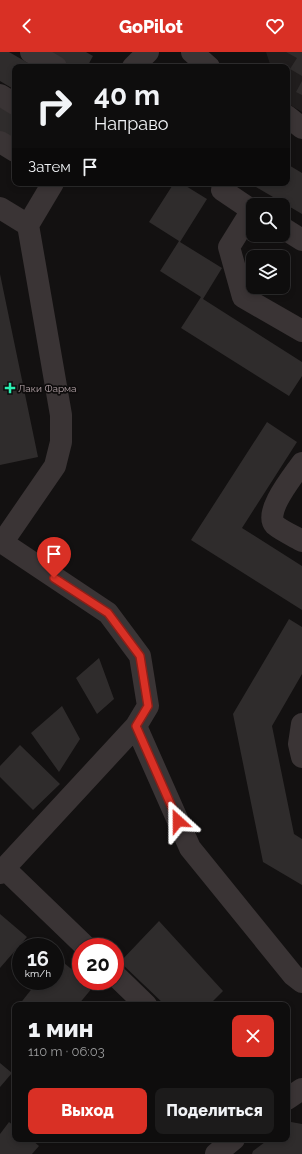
<!DOCTYPE html>
<html lang="ru">
<meta charset="utf-8">
<style>
:root{--surface:#0e0d0d;--page:#1c1b1b;--text:#f1f3f6;--muted:#9b9c9d;--line:#2e2d2e;--accent:#d93025}
body{margin:0;font-family:Raleway,sans-serif;background:var(--page);color:var(--text);height:100vh;display:flex;flex-direction:column;font-size:15px;white-space:nowrap}
*{box-sizing:border-box;margin:0}
p{font-size:13px;color:var(--muted)}
.icon{flex:none;width:22px;height:22px;fill:none;stroke:currentColor;stroke-width:2;stroke-linecap:round;stroke-linejoin:round}
.map{position:relative;flex:1;overflow:hidden}
.side{position:absolute;left:12px;top:950px;width:278px;height:140px;display:flex;flex-direction:column;background:var(--surface);border-radius:8px;box-shadow:0 2px 6px #0003,0 0 0 1px var(--line)}
.side>*{flex:none}
.banner{position:absolute;left:12px;top:12px;width:278px;height:122px;border-radius:8px;box-shadow:0 2px 6px #0003,0 0 0 1px var(--line);background:#0e0d0d;color:var(--text);overflow:hidden}
.buttons{position:absolute;left:246px;top:146px;display:grid;gap:8px}
.buttons a{display:grid;place-items:center;width:44px;height:44px;border-radius:8px;background:var(--surface);box-shadow:0 2px 6px #0003,0 0 0 1px var(--line);font-size:20px}
.speed{position:absolute;left:12px;top:886px;display:flex;gap:8px;font-size:20px;font-weight:700;text-align:center}
.speed>*{display:grid;place-content:center;width:52px;height:52px;border-radius:50%;background:var(--surface);box-shadow:0 2px 6px #0003,0 0 0 1px var(--line);line-height:1}
.speed small{font-size:10px;font-weight:400}
.speed .limit{border:6px solid #d22;background:#fff;color:#111}
.pin{position:absolute;display:grid;place-items:center;width:34px;height:34px;color:#fff;margin:-41px -17px;border-radius:50% 50% 50% 0;rotate:-45deg;box-shadow:0 0 4px #0007}
.pin .icon{rotate:45deg}
.me{position:absolute;width:44px;margin:-22px;rotate:336deg;stroke-linejoin:round;filter:drop-shadow(0 0 3px #0008)}
.turn{display:flex;align-items:center;gap:14px;height:84px;padding:0 16px;font-size:18px}
.turn .icon{width:52px;height:52px;stroke-width:2.5}
.turn b{display:block;font-size:28px;line-height:34px}
.then{display:flex;align-items:center;height:38px;padding:0 16px;background:#0003;gap:8px;font-size:15px}
.round{display:grid;place-items:center;flex:none;width:42px;height:42px;border-radius:8px;background:var(--page)}
.headline{display:flex;align-items:center;justify-content:space-between;height:68px;padding:0 16px}
h1{font-size:24px;font-weight:800;line-height:30px}
.action{display:flex;gap:8px;margin-top:auto;padding:8px 16px}
.action a{flex:1;height:46px;border-radius:8px;background:var(--accent);color:#fff;font-size:16px;font-weight:800;line-height:46px;text-align:center}
.action a+a{background:var(--page);color:var(--text)}
header{display:flex;justify-content:space-between;align-items:center;height:52px;padding:0 16px;background:var(--accent);color:#fff;font-size:18px;font-weight:800}
.map>svg:first-child{display:block}
.built{fill:#201d1d}
.building{fill:#2f2c2c}
.lines{fill:none;stroke-linecap:round;stroke-linejoin:round}
.minor{stroke:#3a3435;stroke-width:22}
.route-casing{stroke:#8d1f18;stroke-width:10}
.route{stroke:#d93025;stroke-width:7}
.poi-dot{fill:#2bf0b2;stroke:#0e0c0c;stroke-width:1.5}
.labels{text-anchor:middle;stroke-width:3.5;stroke-linejoin:round;paint-order:stroke}
.poi-label{font-size:10px;fill:#b3a3a7;stroke:#0e0c0c;text-anchor:start}
</style>
<header><svg class="icon" aria-label="back" viewBox="0 0 24 24"><path d="M15 5l-7 7 7 7"/></svg>GoPilot<svg class="icon" aria-label="heart" viewBox="0 0 24 24"><path d="M12 20l-8-8c-3-5 5-10 8-4 3-6 11-1 8 4z"/></svg></header>
<div class="map">
<svg width="302" height="1102" viewBox="0 0 302 1102">
<rect width="100%" height="100%" fill="#131111"/>
<path class="built" d="M266,0h36v60l-15,-9v-36h-16z"/>
<path class="building" d="M0,0h9l26,15h-20v23l-15,-9z
M47,0h39l7,4 -6,11h-15z
M286,0h16v24l-12,-7 7,-11z
M302,29v14l-6,-3z
M0,55l15,9v32l-15,-9z
M287,112l15,9v41l-46,-27 2,-4h29z
M174,131h7l26,16 -27,43 42,26 -19,31 99,63v14l-13,20 -108,-68 20,-31 -41,-26 19,-30 -30,-19z
M0,222l38,183 -38,8z
M267,370l30,20 -55,86 60,38v44l-111,-70z
M289,567l13,8v47l-30,52 22,108 8,5v46l-39,-23 -30,-148z
M99,606l15,41 -17,15 -21,-36z
M62,654l18,33 -21,33 -28,-39z
M20,693l40,39 -27,26 -33,-33v-11z
M0,862l27,23 -27,31z
M159,869l64,70 -14,14h-44l-45,-43z
M58,906l23,19v4h5l7,6 -15,18h-59l19,-24h17v-20z
M0,1011l12,10 -12,14z
M9,1070l6,5v12h16l8,7 -7,8h-32v-20z
M291,1070l11,2v30h-50l1,-3 16,-12h18v-14z"/>
<g class="lines">
<path class="minor" d="M31,0l25,15
M192,0l17,15
M133,15l15,-15
M0,43l15,9
M287,64l15,12
M0,90l15,9
M226,131l-4,7 31,21
M0,156l28,17 25,-42
M252,158l-23,37 14,50 59,34
M283,176l19,12
M302,411c-8,12 -39,49 -27,62 7,6 19,11 27,16
M0,489l108,72 32,43 8,50 -12,20 -136,147
M2,491l53,-77 6,-24v-27l-33,-190
M302,672l-3,20 3,13
M136,674l54,122 103,127 9,7
M4,816l82,79
M115,923l31,30
M287,1047l15,-10
M216,1102l18,-15"/>
</g>
<g class="lines">
<defs>
<path id="route" d="M54,526l54,35 32,43 8,50 -12,20 42,95"/>
</defs>
<use href="#route" class="route-casing"/>
<use href="#route" class="route"/>
</g>
<path class="poi-dot" d="M8 330h4v4h4v4h-4v4h-4v-4h-4v-4h4z"/>
<g class="labels">
<g class="poi-label">
<text x="18" y="340">Лаки Фарма</text>
</g>
</g>
</svg>
<div class="buttons">
<a><svg class="icon" aria-label="search" viewBox="0 0 24 24"><circle cx="10" cy="10" r="6"/><path d="M15 15l6 6"/></svg></a>
<a><svg class="icon" aria-label="layers" viewBox="0 0 24 24"><path d="M12 4l9 5-9 5-9-5zM3 14l9 5 9-5"/></svg></a>
</div>
<div class="speed"><div>16<small>km/h</small></div><div class="limit">20</div></div>
<div class="pin" style="left:54px;top:526px;background:#d93025"><svg class="icon" aria-label="arrive" viewBox="0 0 24 24"><path d="M6 21V4h12l-3 4 3 4H6"/></svg></div>
<svg class="me" style="left:178px;top:769px" viewBox="-20 -20 40 40"><path d="M0-17L14 15 0 8-14 15z" fill="#d93025" stroke="#fff" stroke-width="4"/></svg>
<div class="banner">
<div class="turn"><svg class="icon" aria-label="right" viewBox="0 0 24 24"><path d="M7 20v-9h11M14 6l5 5-5 5"/></svg><div><b>40 m</b>Направо</div></div>
<div class="then">Затем<svg class="icon" aria-label="arrive" viewBox="0 0 24 24"><path d="M6 21V4h12l-3 4 3 4H6"/></svg></div>
</div>
<section class="side">
<div class="headline"><div><h1>1 мин</h1><p>110 m · 06:03</p></div><a class="round" style="background:#d93025;color:#fff"><svg class="icon" aria-label="close" viewBox="0 0 24 24"><path d="M6 6l12 12M18 6L6 18"/></svg></a></div>
<div class="action"><a>Выход</a><a>Поделиться</a></div>
</section>
</div>
